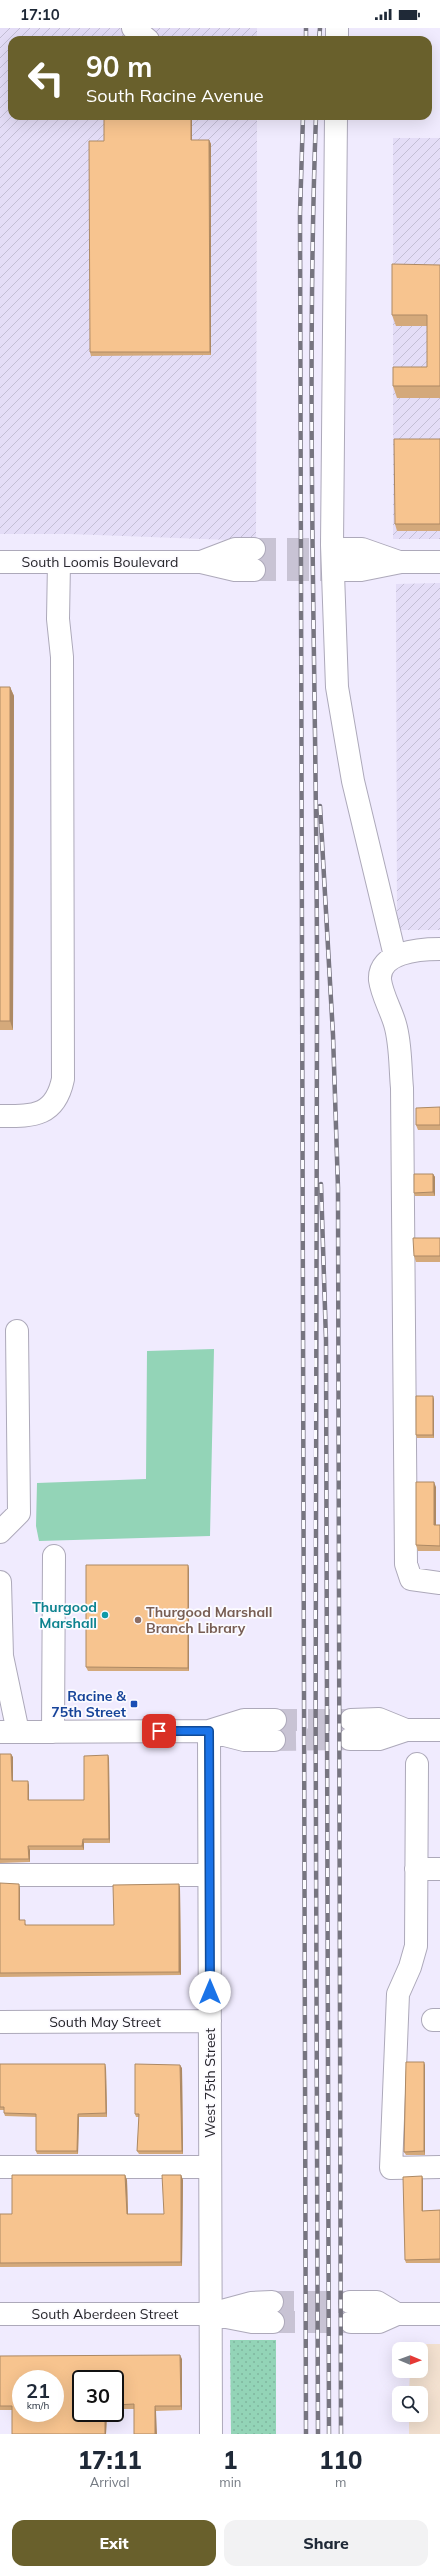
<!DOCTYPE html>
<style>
:root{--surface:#fff;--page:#f2f2f3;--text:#1f2937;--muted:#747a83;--accent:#69602c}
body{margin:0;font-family:Mulish,sans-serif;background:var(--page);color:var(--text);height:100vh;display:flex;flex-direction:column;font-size:15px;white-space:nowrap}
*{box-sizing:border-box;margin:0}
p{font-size:13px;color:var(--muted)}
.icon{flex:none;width:22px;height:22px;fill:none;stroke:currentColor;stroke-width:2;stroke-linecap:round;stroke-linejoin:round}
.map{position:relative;height:2406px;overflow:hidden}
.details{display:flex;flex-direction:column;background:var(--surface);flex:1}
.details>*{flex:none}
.top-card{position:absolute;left:8px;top:8px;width:424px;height:84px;border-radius:12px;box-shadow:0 4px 16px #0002;background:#69602c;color:#fff;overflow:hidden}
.needle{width:26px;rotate:91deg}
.controls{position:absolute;left:392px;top:2314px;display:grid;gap:8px}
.controls a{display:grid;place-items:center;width:36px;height:36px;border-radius:8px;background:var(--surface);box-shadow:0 4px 16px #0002;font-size:20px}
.speed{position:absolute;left:12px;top:2342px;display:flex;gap:8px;font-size:20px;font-weight:700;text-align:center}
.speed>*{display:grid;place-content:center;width:52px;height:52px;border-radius:50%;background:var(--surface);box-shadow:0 4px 16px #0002;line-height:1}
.speed small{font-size:10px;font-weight:400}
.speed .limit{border:2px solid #111;border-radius:6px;background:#fff;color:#111}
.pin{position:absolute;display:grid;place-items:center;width:34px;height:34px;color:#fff;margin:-17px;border-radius:8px;box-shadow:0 2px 6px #0006}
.me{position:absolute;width:44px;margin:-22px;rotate:0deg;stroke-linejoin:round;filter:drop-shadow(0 0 3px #0008)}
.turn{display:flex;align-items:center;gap:14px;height:84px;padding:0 12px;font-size:18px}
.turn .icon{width:52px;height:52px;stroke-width:2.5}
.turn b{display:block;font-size:28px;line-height:34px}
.eta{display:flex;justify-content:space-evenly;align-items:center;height:68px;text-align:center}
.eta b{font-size:24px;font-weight:800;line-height:28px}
.button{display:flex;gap:8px;margin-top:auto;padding:8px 12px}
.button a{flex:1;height:46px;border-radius:12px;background:var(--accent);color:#fff;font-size:16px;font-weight:800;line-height:46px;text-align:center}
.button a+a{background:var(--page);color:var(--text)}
.status{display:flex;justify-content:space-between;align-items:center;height:28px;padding:0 20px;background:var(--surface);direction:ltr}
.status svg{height:11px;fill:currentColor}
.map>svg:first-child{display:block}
.industrial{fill:url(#industrial-furrows)}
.education{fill:#f3e1d0}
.grass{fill:url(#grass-dots)}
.green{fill:#93d4b7}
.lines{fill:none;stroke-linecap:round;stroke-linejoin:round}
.minor-tunnel{stroke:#c8c3d4;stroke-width:22;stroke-dasharray:22 11;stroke-linecap:butt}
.minor-casing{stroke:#ada9ba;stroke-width:24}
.minor{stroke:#fff;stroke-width:22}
.rail-casing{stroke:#777580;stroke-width:4.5}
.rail{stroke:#fcfbff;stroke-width:3;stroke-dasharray:9;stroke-linecap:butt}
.wall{fill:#d4a97b}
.shaded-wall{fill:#ad8964}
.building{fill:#f7c48f;stroke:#ad8964;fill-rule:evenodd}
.route-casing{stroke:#114b97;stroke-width:10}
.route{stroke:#1a73e8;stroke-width:7}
.culture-dot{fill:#0f9aa8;stroke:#fcfbff;stroke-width:1.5}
.education-dot{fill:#8d6e63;stroke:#fcfbff;stroke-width:1.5}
.transit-dot{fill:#1a4fb4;stroke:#fcfbff;stroke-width:1.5}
.labels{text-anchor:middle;stroke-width:3.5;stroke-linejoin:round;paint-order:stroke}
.street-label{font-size:14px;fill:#26252b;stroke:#fcfbff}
.culture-label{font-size:14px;font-weight:bold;fill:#0d838f;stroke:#fcfbff;text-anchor:end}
.education-label{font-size:14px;font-weight:bold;fill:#785e54;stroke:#fcfbff;text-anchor:start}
.transit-label{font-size:14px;font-weight:bold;fill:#164399;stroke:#fcfbff;text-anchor:end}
</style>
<div class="status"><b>17:10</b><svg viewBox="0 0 49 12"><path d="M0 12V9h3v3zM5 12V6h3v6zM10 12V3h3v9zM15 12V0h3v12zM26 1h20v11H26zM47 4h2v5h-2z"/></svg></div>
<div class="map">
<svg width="440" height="2406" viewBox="0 0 440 2406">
<defs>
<pattern id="industrial-furrows" width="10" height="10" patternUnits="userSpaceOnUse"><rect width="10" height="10" fill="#e4ddf7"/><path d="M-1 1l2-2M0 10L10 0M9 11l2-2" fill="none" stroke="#c3bed4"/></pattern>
<pattern id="grass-dots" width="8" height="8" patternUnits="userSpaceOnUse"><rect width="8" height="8" fill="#93d4b7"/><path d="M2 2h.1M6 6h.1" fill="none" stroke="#7fb69e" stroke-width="1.8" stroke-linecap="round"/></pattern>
</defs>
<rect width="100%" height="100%" fill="#f0ebfe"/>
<path class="industrial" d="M0,0h257v12h-245v76h245l-1,425 -186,-7h-70z
M393,110h47v401h-47z
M440,555v347h-43l-1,-346z"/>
<path class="education" d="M410,2316h30v90h-31v-19h12v-22h-12l1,-22h11v-22h-11z"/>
<path class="grass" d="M230,2312h46v94h-45z"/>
<path class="green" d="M214,1321l-4,187 -171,5 -3,-15 1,-43 109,-4 1,-128z"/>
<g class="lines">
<path class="minor-tunnel" d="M254,521h90
M254,542h90
M275,1692h76
M274,1712l76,-1
M272,2274h78
M273,2294h78"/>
<defs>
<path id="minor" d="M133,0l15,12
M337,12v-12
M336,88l-4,429 5,142 16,94 42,175
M344,521h18l37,13
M0,534h201l34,8h19
M201,534l34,-13h19
M344,542h17l40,-8h39
M440,921c-21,0 -62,3 -60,31 2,15 11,30 15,44 6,20 5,43 7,64l4,476 5,15 29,4
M0,1088c33,0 55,1 63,-37l-1,-422 -4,-38 1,-57
M0,1504l19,-19 -2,-182
M0,1554l2,74 16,76
M351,1692l28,-1 27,11
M209,1703l2,703
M209,1703l35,-11h31
M0,1704l209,-1 35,9h30
M53,1704l1,-176
M350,1711h29l27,-9h34
M417,1736l-1,182 -6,21 -12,27 -7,174 49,-1
M416,1841h24
M0,1847h209
M433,1992h7
M0,1994l210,-1
M0,2139h210
M350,2274h27l20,12
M214,2285l37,-10 21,-1
M0,2286h211l41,8h21
M351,2294h28l18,-8h43"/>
</defs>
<use href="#minor" class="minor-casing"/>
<use href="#minor" class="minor"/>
<defs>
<path id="rail" d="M306,12v-12
M319,12l1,-12
M303,88l-3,97 6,2221
M316,88c-11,299 2,598 1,897 -3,474 -1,947 1,1421
M320,778l13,229 5,153 3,1246
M321,1156l5,156 3,1094"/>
</defs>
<use href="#rail" class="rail-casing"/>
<use href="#rail" class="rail"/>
</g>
<path class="wall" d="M192,88v24h17l2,4v211l-120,1 -1,-4 14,-211z
M440,237v133h-43l-4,-12 34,-19v-41h-31l-4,-11z
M440,411v92h-43l-2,-7z
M0,659h10l4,9 -1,334h-13z
M440,1079v23h-22l-2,-5z
M433,1146l2,3v19h-20l-1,-3z
M440,1210v24h-24l-2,-6z
M433,1368l1,4v38h-17l-1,-3z
M436,1459v38h4v26h-22l-2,-6z
M188,1537l1,4v102h-101l-2,-4z
M0,1726l13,3v24l16,4v15h55l24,-45 1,4 1,84h-26v7h-54v12l-30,1z
M0,1855l20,5v32l6,4v1h88l66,-37 1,87 -181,2z
M0,2036l106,4 1,49h-28l-1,37h-41l-1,-3v-34l-31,-1 -1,-3v-3h-4z
M425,2037v90h-19l-2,-3z
M182,2040l1,86h-44l-2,-3 2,-34h-3l-1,-3z
M125,2147l2,5 1,34h36l17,-39 2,5 -1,86 -182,1v-53h12z
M422,2148l1,4v31l17,-1v53h-34l-1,-3z
M0,2328l182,3v51l-26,1 -22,-2h-19v-30l-34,34h26l-1,21 -94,-24h-12z"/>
<path class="shaded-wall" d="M191,88h1v27l-1,-3z
M209,112l2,4v211l-1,-3z
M10,659l4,9 -1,334 -3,-9z
M433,1146l2,3v19l-2,-4z
M433,1368l1,4v38l-1,-3z
M434,1454l2,5v43l-2,-5z
M188,1537l1,4v102l-1,-3z
M11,1726l2,3v27l-1,-3z
M108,1727l1,4 1,84 -1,-4z
M28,1753l1,4v19l-1,-4z
M83,1811l1,4v7l-2,-4z
M28,1818l2,4v12l-1,-3z
M19,1856l1,4v36l-1,-4z
M179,1856l1,4 1,87 -2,-3z
M424,2034l1,3v90l-1,-4z
M105,2036l1,4 1,49 -1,-4z
M180,2037l2,3 1,86 -1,-3z
M78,2086l1,3 -1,37 -1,-3z
M125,2147l2,5 1,38 -1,-4z
M181,2147l2,5 -1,86 -1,-4z
M422,2148l1,4v35l-1,-4z
M180,2327l2,4v51l-1,-4z
M155,2378l1,5 1,23h-2z
M105,2385h2l-1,21h-1z"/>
<path class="building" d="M104,88h87v24h18l1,212h-120l-1,-211h15z
M392,236l48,1v121h-47v-19h34v-52h-35z
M394,411h46v85h-45z
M0,659h10v334h-10z
M440,1079v18h-24v-17z
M414,1146h19v18l-19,1z
M413,1210h27v18h-26z
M416,1368h17v39h-17z
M416,1454h18v43h6v21l-24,-1z
M86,1537h102v103l-102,-1z
M0,1726h11l1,27h16v19h56v-44l24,-1 1,84h-26l-1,7h-54l1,13h-29z
M0,1855l19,1v36h6v5h89l-1,-40 66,-1v88l-179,1z
M406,2034h18v89l-20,1z
M0,2036h105l1,49 -28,1 -1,37h-41v-37l-32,-1v-6h-4z
M135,2036l45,1 2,86h-45l2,-37h-4z
M12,2147h113l2,39h37l-2,-39h19v87l-181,1v-49h12z
M422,2148v35l18,-1v49l-35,1 -2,-83z
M180,2327l1,51h-26v28h-21v-30l-19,1v-26h-34v34h24v21h-93v-28h-12v-50zM21,2351h34v34h-34z"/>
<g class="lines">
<defs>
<path id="route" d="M159,1703h50l1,261"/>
</defs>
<use href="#route" class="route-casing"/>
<use href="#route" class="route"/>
</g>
<circle class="culture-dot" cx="105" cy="1587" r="4"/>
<circle class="education-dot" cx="138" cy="1592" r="4"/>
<rect class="transit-dot" x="130" y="1672" width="8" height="8" rx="2"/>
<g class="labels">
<g class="street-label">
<text x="100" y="539">South Loomis Boulevard</text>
<text x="105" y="1999">South May Street</text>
<text transform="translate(210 2055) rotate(-90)" y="5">West 75th Street</text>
<text x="105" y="2291">South Aberdeen Street</text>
</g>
<g class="culture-label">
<text x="97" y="1584">Thurgood<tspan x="97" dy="16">Marshall</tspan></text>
</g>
<g class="education-label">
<text x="146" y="1589">Thurgood Marshall<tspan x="146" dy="16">Branch Library</tspan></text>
</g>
<g class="transit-label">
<text x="126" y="1673">Racine &amp;<tspan x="126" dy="16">75th Street</tspan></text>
</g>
</g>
</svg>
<div class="controls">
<a><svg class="needle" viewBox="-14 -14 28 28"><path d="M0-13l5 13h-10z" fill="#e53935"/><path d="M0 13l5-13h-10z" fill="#747a83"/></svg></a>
<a><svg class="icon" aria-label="search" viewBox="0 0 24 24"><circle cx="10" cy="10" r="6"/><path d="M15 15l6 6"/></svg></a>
</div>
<div class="speed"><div>21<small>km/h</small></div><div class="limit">30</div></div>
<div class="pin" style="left:159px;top:1703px;background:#d93025"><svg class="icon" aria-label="arrive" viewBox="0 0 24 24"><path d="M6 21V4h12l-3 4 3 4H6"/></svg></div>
<svg class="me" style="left:210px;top:1964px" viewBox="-20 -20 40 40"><circle r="19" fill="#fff"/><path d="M0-13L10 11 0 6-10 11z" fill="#1a73e8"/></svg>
<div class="top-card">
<div class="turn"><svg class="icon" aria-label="left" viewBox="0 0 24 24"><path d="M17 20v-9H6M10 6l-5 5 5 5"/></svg><div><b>90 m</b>South Racine Avenue</div></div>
</div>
</div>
<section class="details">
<div class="eta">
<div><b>17:11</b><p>Arrival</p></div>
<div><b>1</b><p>min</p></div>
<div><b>110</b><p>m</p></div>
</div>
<div class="button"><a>Exit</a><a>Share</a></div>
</section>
